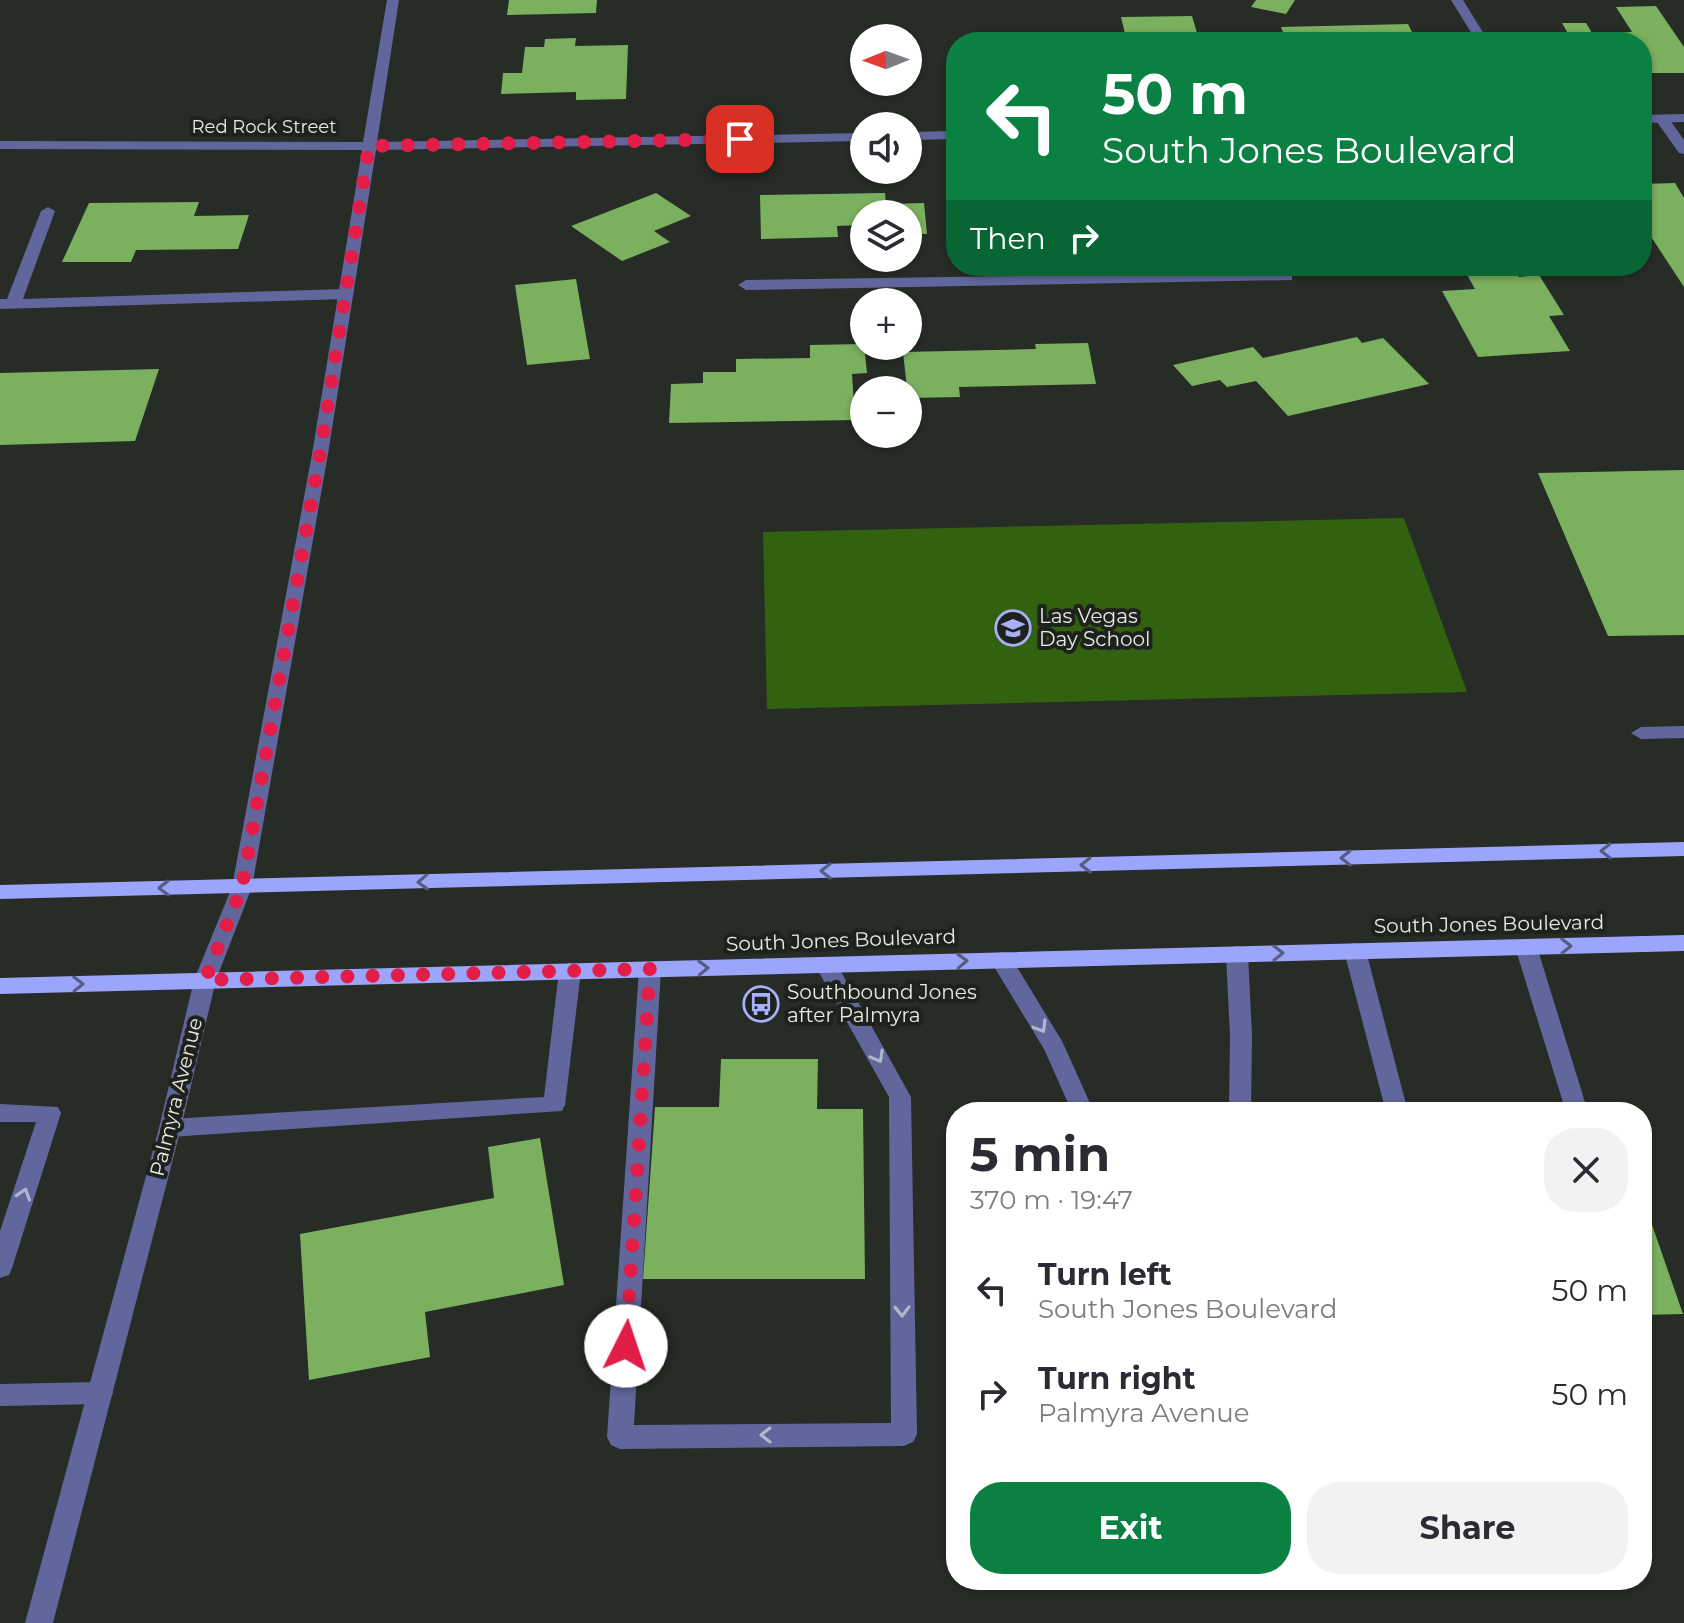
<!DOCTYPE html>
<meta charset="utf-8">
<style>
:root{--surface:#fff;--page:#f2f2f3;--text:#2b2b33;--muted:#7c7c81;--accent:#0b8043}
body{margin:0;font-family:Montserrat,sans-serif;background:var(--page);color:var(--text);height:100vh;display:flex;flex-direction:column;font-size:30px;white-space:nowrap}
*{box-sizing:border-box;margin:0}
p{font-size:26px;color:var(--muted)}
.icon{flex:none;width:44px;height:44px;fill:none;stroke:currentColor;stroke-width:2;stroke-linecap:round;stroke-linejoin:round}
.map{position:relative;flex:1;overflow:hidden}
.details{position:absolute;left:946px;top:1102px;width:706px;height:488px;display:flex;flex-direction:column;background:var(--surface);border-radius:32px;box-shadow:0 2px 6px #0004}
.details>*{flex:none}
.hud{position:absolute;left:946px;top:32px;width:706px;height:244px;border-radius:32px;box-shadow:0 2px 6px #0004;background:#0b8043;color:#fff;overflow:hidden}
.needle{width:52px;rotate:269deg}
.tools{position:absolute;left:850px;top:24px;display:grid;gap:16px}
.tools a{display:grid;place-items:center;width:72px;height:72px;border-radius:50%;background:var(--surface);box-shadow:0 2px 6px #0004;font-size:40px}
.pin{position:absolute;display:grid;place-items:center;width:68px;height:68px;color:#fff;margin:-34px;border-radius:16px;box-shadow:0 4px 12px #0006}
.me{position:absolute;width:88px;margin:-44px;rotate:4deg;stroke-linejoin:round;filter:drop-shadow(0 0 6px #0008)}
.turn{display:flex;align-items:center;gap:28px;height:168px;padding:0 24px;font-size:36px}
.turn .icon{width:104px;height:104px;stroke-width:2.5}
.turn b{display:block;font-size:56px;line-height:68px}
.then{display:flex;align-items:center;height:76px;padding:0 24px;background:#0003;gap:16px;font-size:30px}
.round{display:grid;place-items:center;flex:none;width:84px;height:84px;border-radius:32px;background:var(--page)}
.summary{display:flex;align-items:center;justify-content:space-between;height:136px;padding:0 24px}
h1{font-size:48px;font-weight:700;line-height:60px}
.action{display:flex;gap:16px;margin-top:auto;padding:16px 24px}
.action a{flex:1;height:92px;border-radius:32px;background:var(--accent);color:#fff;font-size:32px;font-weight:700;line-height:92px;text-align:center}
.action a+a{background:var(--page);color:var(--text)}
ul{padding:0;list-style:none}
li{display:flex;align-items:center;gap:24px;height:104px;padding:0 24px}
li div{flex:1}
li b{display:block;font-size:30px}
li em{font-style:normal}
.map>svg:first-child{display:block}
.green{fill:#326210}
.building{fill:#7ab05e}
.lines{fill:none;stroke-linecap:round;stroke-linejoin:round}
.service{fill:#61679c;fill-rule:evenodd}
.minor{fill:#61679c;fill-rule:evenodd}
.primary{fill:#9ca5fc;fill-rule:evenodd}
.oneway{stroke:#575d81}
.oneway2{stroke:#b1b6c8}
.route{stroke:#e11d48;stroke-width:14;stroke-dasharray:0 25.2}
.labels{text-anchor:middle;stroke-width:8;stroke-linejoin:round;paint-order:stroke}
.far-street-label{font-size:18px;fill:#e7eae6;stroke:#1e221c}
.poi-label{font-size:20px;fill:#e7eae6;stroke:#1e221c;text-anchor:start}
.street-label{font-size:20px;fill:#e7eae6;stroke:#1e221c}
</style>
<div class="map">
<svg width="1684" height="1623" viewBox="0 0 1684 1623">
<rect width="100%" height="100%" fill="#272c26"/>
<path class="green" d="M1404,518l63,174 -700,17 -4,-177z"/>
<path class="building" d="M509,0h88l-1,13 -89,2z
M1256,0h39l-9,14 -35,-7z
M1656,6l28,41v26h-42v-31h-113l-3,-4 44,-1 -8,-14h24l6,10 40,-1 -16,-25z
M1192,16l5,17h-18l3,9h-55l-6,-25z
M1408,24l9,18h-130l-6,-15z
M576,38l-1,8 53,-1 -2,54 -50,1v-8l-75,2 2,-21h19l3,-26h19l1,-8z
M1675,183l9,15v89l-42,-64v-39z
M656,193l35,23 -37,15 16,11 -48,19 -51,-35z
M885,193l1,11 38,-1 3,31h-19v-20h-44v11l-27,1 1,11 -77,2 -1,-44z
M199,202l-5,14 55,-1 -11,34 -102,1 -5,12h-69l27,-59z
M1462,266h50l7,11 20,-2 25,40 -15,1 21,35 -92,6 -36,-66 33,-2z
M576,279l14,80 -63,6 -12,-80z
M1357,337l5,6 21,-5 46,46 -141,32 -32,-35 -29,6 -7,-7 -28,6 -19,-21 80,-18 10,11z
M1088,343l8,41 -137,3 1,10 -52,1 -5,-46 133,-3 -1,-5z
M864,344l3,29 -15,1 3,46 -186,3 2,-39 32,-1v-11h33v-13l74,-1v-13z
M159,369l-24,72 -135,4v-72z
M1684,470v165l-76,1 -70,-163z
M721,1059h97l-1,50h46l2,170h-222l12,-172h64z
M540,1138l24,147 -139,27 5,45 -121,23 -9,-146 194,-36 -6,-51z
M1642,1196l41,118 -41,1z"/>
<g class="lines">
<path class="service" d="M1657,116h10l17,24v14l-5,-1 -22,-31z
M48,207l7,4 -32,88 323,-10 8,5 -8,5 -346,10v-10h7l34,-88z
M1684,726v12l-43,1 -10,-6 10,-6z
M1526,939l8,2 3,6 51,165h-22l-51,-165 3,-6z
M1355,943l8,2 3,6 42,161h-22l-42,-161 3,-6z
M1237,946l8,2 3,6 4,82 -1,76h-22l1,-76 -4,-82 3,-6z
M1001,952l8,2 53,87 32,71h-22l-28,-63 -54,-89 3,-6z
M826,957l8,2 77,138 6,337 -4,8 -9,4 -284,3 -9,-4 -4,-8 32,-468 3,-6h16l3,6 -27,456 257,-2 -2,-326 -74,-132 3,-6z
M570,963l8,2 3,6 -16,134 -3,6 -392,26 -8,-3 -3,-6 3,-6 8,-3 374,-22 15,-126 3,-6z
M0,1104l58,3 3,6 -49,155 -3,7 -9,3v-47l36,-109h-36z
M100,1382l9,3 4,8 -4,8 -9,3 -100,2v-22z"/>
<path class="minor" d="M387,0h12l-22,142 487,-9v8l-488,9 -48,304 -76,433 -36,93 -35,148 -128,495h-28l134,-495 35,-148 38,-93 80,-433 50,-304 -362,-1v-8l363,1z
M1451,0h12l26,42h-12z
M1684,114v8l-42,1v-8z
M956,131v8l-48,1v-8z
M1287,272l5,2v6l-546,10 -8,-5 8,-5z"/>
<path class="primary" d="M1684,842v14l-1684,43v-14z
M1684,935v16l-1684,43v-16z"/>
</g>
<defs><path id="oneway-chevron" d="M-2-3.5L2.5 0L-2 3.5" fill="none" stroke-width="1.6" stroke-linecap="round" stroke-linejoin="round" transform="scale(2)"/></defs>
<g class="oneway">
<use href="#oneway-chevron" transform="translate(1606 851) rotate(179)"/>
<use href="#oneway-chevron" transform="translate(1346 858) rotate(179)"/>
<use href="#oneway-chevron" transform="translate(1086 865) rotate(179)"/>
<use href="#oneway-chevron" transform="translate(826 871) rotate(179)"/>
<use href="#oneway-chevron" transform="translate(423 882) rotate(178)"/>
<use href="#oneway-chevron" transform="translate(164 888) rotate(179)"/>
<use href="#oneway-chevron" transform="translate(1566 946) rotate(-1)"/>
<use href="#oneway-chevron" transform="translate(1278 953) rotate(-1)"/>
<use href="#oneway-chevron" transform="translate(962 961) rotate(-2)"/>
<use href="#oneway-chevron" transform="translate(703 968) rotate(-2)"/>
<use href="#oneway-chevron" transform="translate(78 984) rotate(-1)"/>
</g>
<g class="oneway2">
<use href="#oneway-chevron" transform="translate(1041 1027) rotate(59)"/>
<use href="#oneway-chevron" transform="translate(878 1057) rotate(61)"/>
<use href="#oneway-chevron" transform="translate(24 1194) rotate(-72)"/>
<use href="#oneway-chevron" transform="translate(902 1311) rotate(89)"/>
<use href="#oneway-chevron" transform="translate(766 1435) rotate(179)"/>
</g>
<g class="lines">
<path class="route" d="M626,1346l24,-377 -445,11 37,-93 78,-433 49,-308 371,-7"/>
</g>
<defs>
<symbol id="school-ring" viewBox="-11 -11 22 22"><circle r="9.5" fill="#1e221c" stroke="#a8b0fc" stroke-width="1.5"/><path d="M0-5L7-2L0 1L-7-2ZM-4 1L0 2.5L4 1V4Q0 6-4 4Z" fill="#a8b0fc"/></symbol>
<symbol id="bus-ring" viewBox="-11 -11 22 22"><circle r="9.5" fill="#1e221c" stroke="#a8b0fc" stroke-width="1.5"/><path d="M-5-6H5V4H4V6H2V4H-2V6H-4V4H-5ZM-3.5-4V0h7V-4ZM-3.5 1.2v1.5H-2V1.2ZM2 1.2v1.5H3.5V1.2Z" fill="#a8b0fc"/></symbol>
</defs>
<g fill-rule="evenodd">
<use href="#school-ring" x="993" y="608" width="40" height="40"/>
<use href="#bus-ring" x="741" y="984" width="40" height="40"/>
</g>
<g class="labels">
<g class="far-street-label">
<text x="264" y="133">Red Rock Street</text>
</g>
<g class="poi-label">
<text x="1039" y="623">Las Vegas<tspan x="1039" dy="23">Day School</tspan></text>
<text x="787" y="999">Southbound Jones<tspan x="787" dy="23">after Palmyra</tspan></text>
</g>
<g class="street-label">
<text transform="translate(1489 924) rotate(-1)" y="7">South Jones Boulevard</text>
<text transform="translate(841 940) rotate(-2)" y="7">South Jones Boulevard</text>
<text transform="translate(176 1097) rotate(-76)" y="7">Palmyra Avenue</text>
</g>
</g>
</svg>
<div class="tools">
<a><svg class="needle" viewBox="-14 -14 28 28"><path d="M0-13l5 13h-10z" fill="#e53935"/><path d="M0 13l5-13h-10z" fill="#7c7c81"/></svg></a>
<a><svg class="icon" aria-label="sound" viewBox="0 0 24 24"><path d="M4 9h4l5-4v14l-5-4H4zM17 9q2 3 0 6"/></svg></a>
<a><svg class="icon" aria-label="layers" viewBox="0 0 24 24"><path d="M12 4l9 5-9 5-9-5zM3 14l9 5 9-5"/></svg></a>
<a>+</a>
<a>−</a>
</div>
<div class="pin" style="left:740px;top:139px;background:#d93025"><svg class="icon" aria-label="arrive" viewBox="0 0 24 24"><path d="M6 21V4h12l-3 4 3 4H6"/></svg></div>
<svg class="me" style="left:626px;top:1346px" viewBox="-20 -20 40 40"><circle r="19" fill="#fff"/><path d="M0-13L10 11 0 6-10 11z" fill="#e11d48"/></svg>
<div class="hud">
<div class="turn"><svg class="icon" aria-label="left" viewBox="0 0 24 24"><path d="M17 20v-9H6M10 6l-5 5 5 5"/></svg><div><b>50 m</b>South Jones Boulevard</div></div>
<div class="then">Then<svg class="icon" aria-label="right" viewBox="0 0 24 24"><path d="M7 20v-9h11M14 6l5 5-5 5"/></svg></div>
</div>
<section class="details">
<div class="summary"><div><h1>5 min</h1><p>370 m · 19:47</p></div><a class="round"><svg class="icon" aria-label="close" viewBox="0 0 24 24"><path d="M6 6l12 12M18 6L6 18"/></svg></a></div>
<ul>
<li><svg class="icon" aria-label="left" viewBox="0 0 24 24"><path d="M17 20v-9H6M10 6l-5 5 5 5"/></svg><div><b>Turn left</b><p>South Jones Boulevard</p></div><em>50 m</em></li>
<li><svg class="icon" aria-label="right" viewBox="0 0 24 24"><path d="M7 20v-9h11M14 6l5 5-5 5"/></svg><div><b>Turn right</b><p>Palmyra Avenue</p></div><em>50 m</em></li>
</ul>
<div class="action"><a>Exit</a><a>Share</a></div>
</section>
</div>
